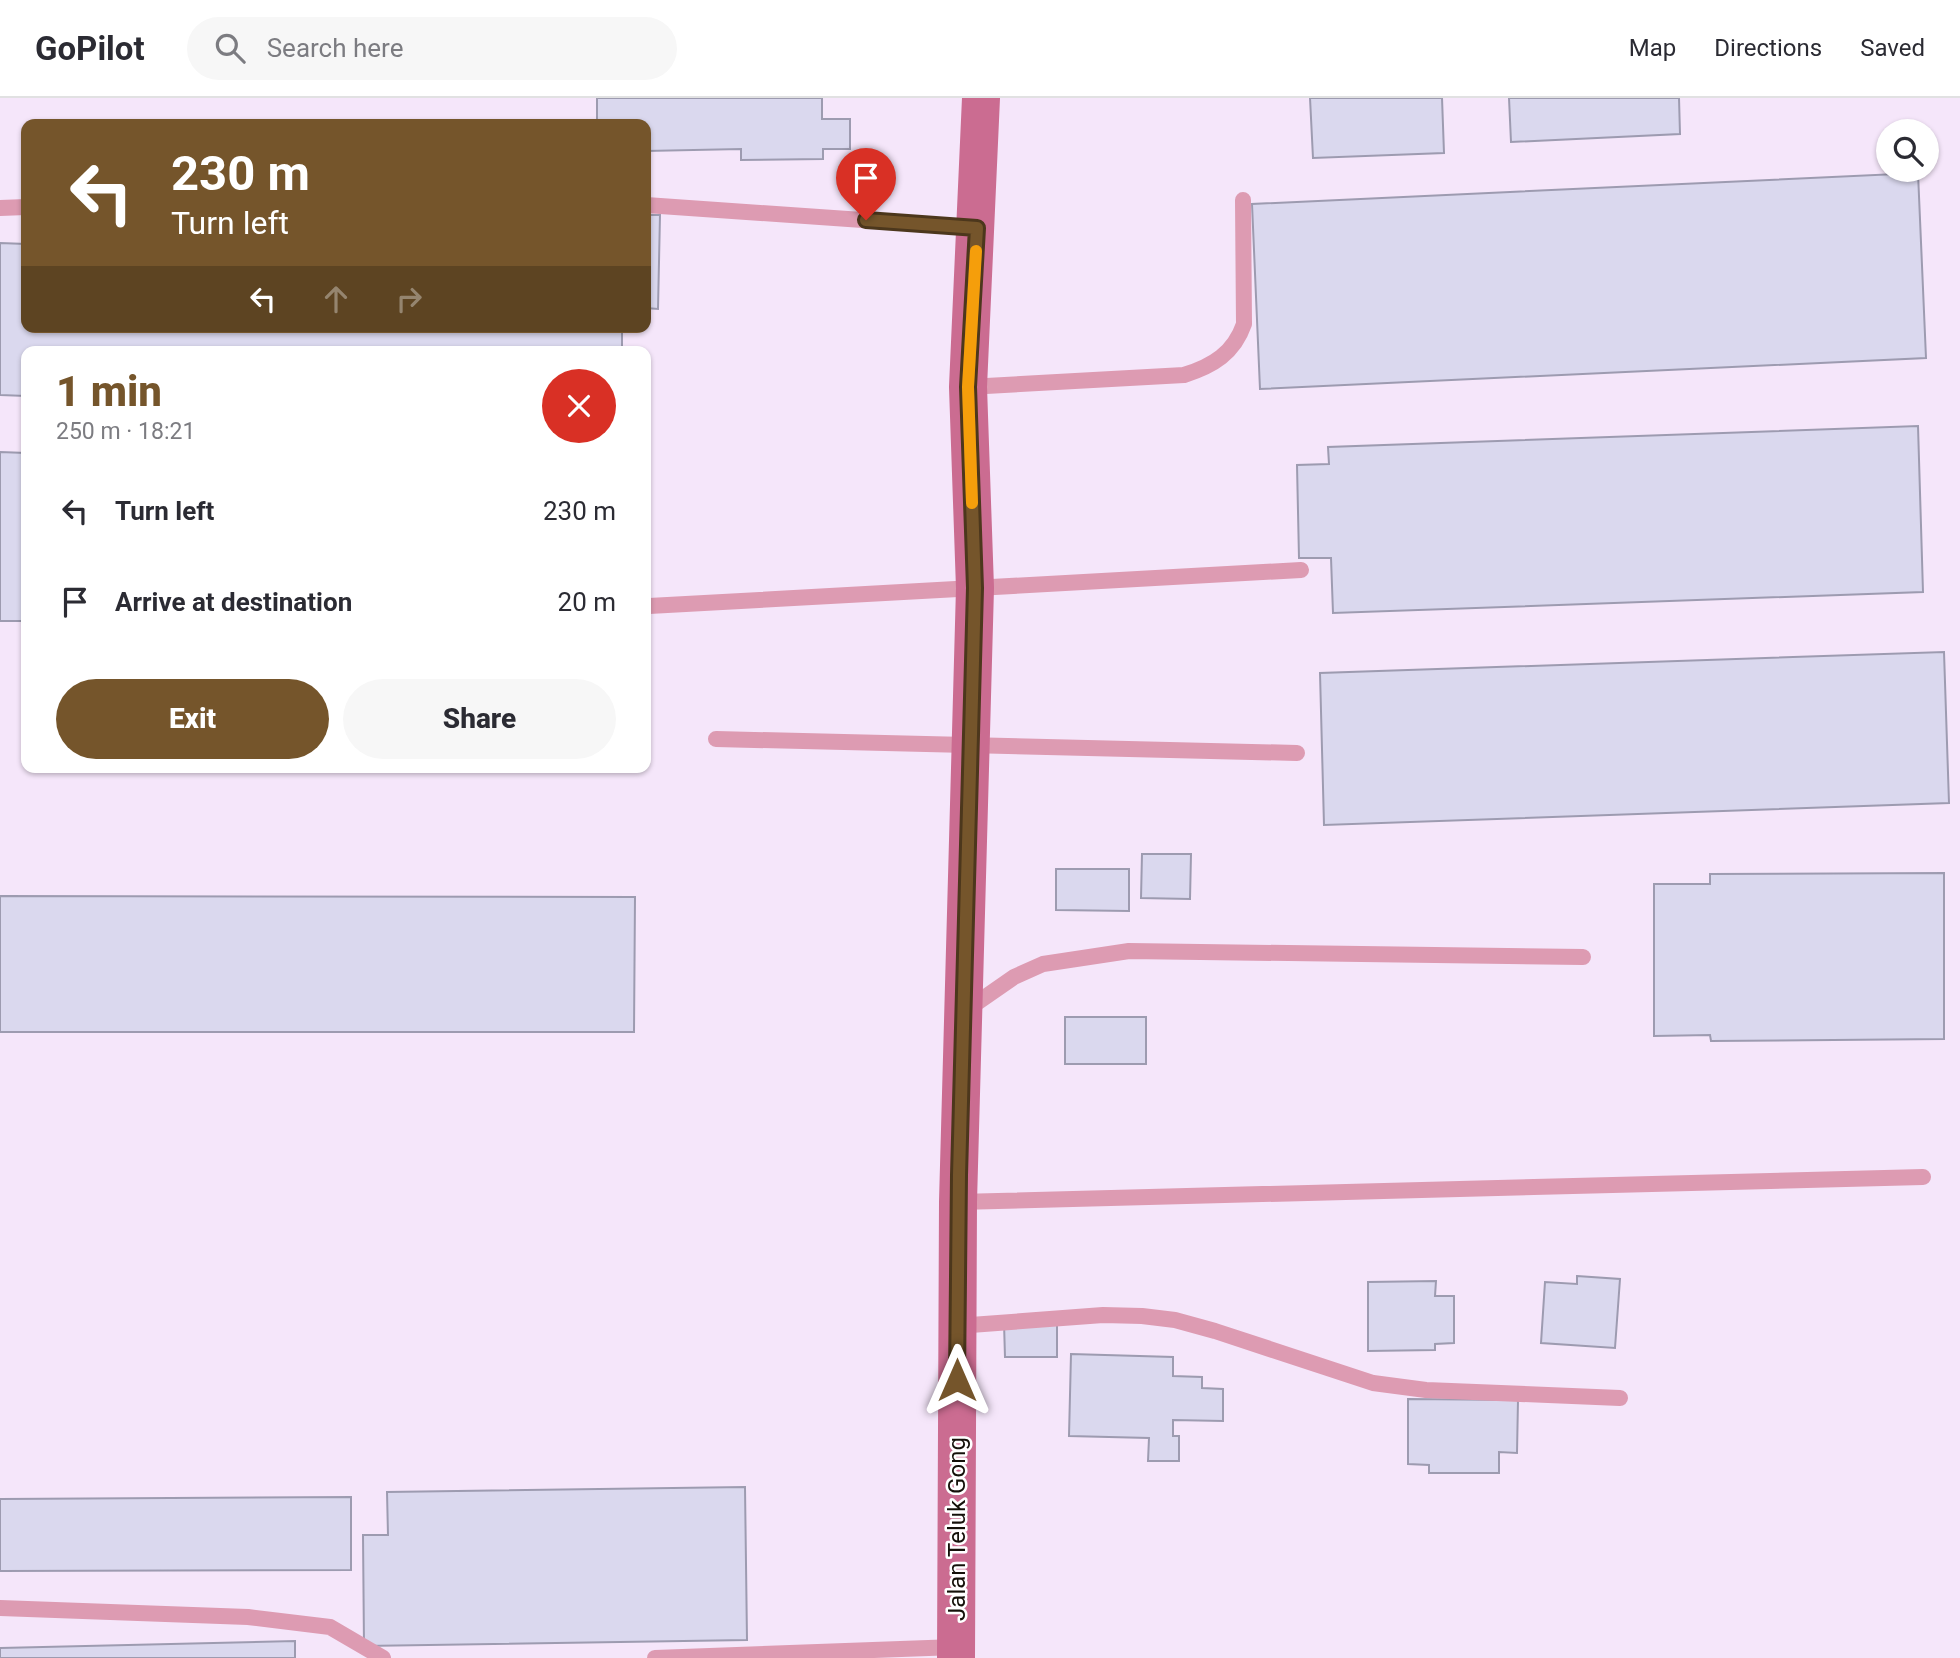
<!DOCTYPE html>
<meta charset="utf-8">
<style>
:root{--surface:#fff;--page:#f7f7f7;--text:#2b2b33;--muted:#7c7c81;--line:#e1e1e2;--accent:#75552b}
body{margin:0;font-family:Roboto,sans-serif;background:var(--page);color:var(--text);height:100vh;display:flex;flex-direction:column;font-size:26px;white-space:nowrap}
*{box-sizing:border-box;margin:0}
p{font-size:23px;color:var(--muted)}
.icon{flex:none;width:38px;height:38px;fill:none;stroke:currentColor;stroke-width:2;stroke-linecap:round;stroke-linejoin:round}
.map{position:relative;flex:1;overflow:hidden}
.side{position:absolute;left:21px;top:248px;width:630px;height:427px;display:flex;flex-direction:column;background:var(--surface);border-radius:14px;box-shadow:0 2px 5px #0004}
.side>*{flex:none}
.banner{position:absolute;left:21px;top:21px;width:630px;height:214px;border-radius:14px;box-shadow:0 2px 5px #0004;background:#75552b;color:#fff;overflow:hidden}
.tools{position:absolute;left:1876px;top:21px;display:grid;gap:14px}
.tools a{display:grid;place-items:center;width:63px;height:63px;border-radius:50%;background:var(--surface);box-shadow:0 2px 5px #0004;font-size:35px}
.pin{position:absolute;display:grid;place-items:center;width:60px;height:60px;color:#fff;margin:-72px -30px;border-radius:50% 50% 50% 0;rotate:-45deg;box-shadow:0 0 7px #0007}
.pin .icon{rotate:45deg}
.me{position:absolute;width:77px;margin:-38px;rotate:0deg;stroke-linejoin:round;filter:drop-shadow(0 0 5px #0008)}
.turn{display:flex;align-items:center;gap:24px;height:147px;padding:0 35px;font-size:32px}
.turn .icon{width:91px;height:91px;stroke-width:2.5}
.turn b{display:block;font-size:49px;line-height:60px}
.lanes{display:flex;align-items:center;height:66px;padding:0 35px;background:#0003;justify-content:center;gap:35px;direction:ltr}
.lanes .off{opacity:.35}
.round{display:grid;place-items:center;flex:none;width:74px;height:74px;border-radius:37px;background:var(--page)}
.overview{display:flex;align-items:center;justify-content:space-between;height:119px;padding:0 35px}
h1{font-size:42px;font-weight:800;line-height:52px;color:var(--accent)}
.action{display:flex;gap:14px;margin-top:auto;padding:14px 35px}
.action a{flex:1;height:80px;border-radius:42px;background:var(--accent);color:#fff;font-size:28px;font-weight:800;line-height:80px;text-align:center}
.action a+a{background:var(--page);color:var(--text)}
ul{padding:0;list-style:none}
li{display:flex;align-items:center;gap:21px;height:91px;padding:0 35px}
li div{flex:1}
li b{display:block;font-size:26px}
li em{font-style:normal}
header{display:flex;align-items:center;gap:42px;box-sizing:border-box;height:98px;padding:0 35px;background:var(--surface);border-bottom:2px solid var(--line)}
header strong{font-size:33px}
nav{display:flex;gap:38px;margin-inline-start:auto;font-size:24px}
.search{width:490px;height:63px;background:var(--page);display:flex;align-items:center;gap:18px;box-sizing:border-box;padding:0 24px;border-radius:38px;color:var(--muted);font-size:26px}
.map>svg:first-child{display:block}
.industrial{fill:#f5e6fa;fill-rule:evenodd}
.building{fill:#dad8ee;stroke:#9d9bb0;stroke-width:2}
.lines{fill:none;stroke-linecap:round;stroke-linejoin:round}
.lane{stroke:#dd9bb2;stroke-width:16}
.secondary{stroke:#cb6c91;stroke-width:38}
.route-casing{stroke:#4c371c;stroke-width:18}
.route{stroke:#75552b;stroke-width:12}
.slow{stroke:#f59e0b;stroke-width:12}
.labels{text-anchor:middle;stroke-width:5;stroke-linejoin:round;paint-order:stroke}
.street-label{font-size:24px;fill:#141009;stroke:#fff}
</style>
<header>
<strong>GoPilot</strong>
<div class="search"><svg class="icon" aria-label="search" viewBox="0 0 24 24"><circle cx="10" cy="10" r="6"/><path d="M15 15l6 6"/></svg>Search here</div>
<nav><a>Map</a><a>Directions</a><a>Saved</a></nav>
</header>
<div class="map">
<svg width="1960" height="1560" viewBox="0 0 1960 1560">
<rect width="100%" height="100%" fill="#fff5e5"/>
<path class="industrial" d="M0,0h1960v1560h-1960zM26,26h620v203h-620zM1888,33h39v39h-39zM26,254h620v416h-620z"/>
<path class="building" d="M597,0h225v21h28v30h-27v10l-82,1v-11l-95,2v-27h-49z
M1310,0h132l2,55 -131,5z
M1509,0h170l1,36 -169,8z
M1918,75l8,185 -666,31 -8,-185z
M646,117h14l-2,94 -12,-1z
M0,145l26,1v83h596v25h-596v44l-26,-1z
M1918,328l5,166 -590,21 -2,-55h-32l-2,-93 32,-1 -1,-17z
M0,354l26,1v168h-26z
M1944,554l5,151 -625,22 -4,-152z
M1142,756h49l-1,45 -49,-1z
M1056,771h73v42l-73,-1z
M1944,775v166l-233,2 -1,-6 -56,1v-152h56v-10z
M0,798l635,1 -1,135h-634z
M1065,919h81v47h-81z
M1577,1178l43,3 -5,69 -74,-5 4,-61 32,2z
M1436,1183l-1,15h19v47l-19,1v6l-67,1v-69z
M1004,1225h53v34h-52z
M1071,1256l102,3v19l29,1v11l21,1v32l-50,-1v16h6v25h-31l1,-23 -80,-2z
M1408,1301l110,1 -1,53 -18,-1v21h-70v-8l-21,-1z
M745,1389l2,153 -383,6 -1,-111h25l-1,-43z
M351,1399v73l-351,1v-72z
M295,1543v17h-295v-10z"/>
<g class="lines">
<path class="lane" d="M646,107l331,23
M0,110l26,-1
M968,289l216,-12c29,-9 50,-22 60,-51l-1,-124
M649,508l652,-36
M716,641l581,14
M968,911l46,-32 29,-13 86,-13 454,6
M958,1104l965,-25
M957,1228l146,-11 39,1 33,4 40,11 158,52 53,7 194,8
M0,1510l248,9 82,10 53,31
M655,1560l301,-11"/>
<path class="secondary" d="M956,1560l2,-456 17,-614 -7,-201 13,-289"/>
</g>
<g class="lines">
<defs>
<path id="route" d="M866,122l111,8 -9,159 7,201 -16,587 -2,205"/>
</defs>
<use href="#route" class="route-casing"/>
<use href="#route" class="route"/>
<path class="slow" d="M972,405l-4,-116 8,-136"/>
</g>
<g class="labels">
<g class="street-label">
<text transform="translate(957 1431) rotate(-90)" y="8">Jalan Teluk Gong</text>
</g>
</g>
</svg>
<div class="tools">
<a><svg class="icon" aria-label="search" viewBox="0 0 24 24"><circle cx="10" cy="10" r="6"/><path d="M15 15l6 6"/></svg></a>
</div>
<div class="pin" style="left:866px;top:122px;background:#d93025"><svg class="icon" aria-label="arrive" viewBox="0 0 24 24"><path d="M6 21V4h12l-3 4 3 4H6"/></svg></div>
<svg class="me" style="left:957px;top:1282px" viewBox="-20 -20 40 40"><path d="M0-17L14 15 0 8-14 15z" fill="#75552b" stroke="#fff" stroke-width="4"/></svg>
<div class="banner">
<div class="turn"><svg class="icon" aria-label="left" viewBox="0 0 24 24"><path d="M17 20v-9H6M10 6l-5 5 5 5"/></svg><div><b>230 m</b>Turn left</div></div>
<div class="lanes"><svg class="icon" aria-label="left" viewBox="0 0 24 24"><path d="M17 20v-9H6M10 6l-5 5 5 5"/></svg><svg class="icon off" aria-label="ahead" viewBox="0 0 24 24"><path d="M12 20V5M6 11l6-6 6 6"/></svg><svg class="icon off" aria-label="right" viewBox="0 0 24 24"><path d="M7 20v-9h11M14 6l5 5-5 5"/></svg></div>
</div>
<section class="side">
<div class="overview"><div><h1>1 min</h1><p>250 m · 18:21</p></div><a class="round" style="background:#d93025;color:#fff"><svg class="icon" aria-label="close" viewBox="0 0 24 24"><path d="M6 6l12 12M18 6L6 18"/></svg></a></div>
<ul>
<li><svg class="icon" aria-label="left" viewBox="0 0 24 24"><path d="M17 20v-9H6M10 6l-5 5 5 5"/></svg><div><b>Turn left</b></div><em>230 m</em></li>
<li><svg class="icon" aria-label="arrive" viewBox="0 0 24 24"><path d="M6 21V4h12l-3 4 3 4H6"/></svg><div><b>Arrive at destination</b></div><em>20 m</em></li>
</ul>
<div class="action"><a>Exit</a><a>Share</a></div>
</section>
</div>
